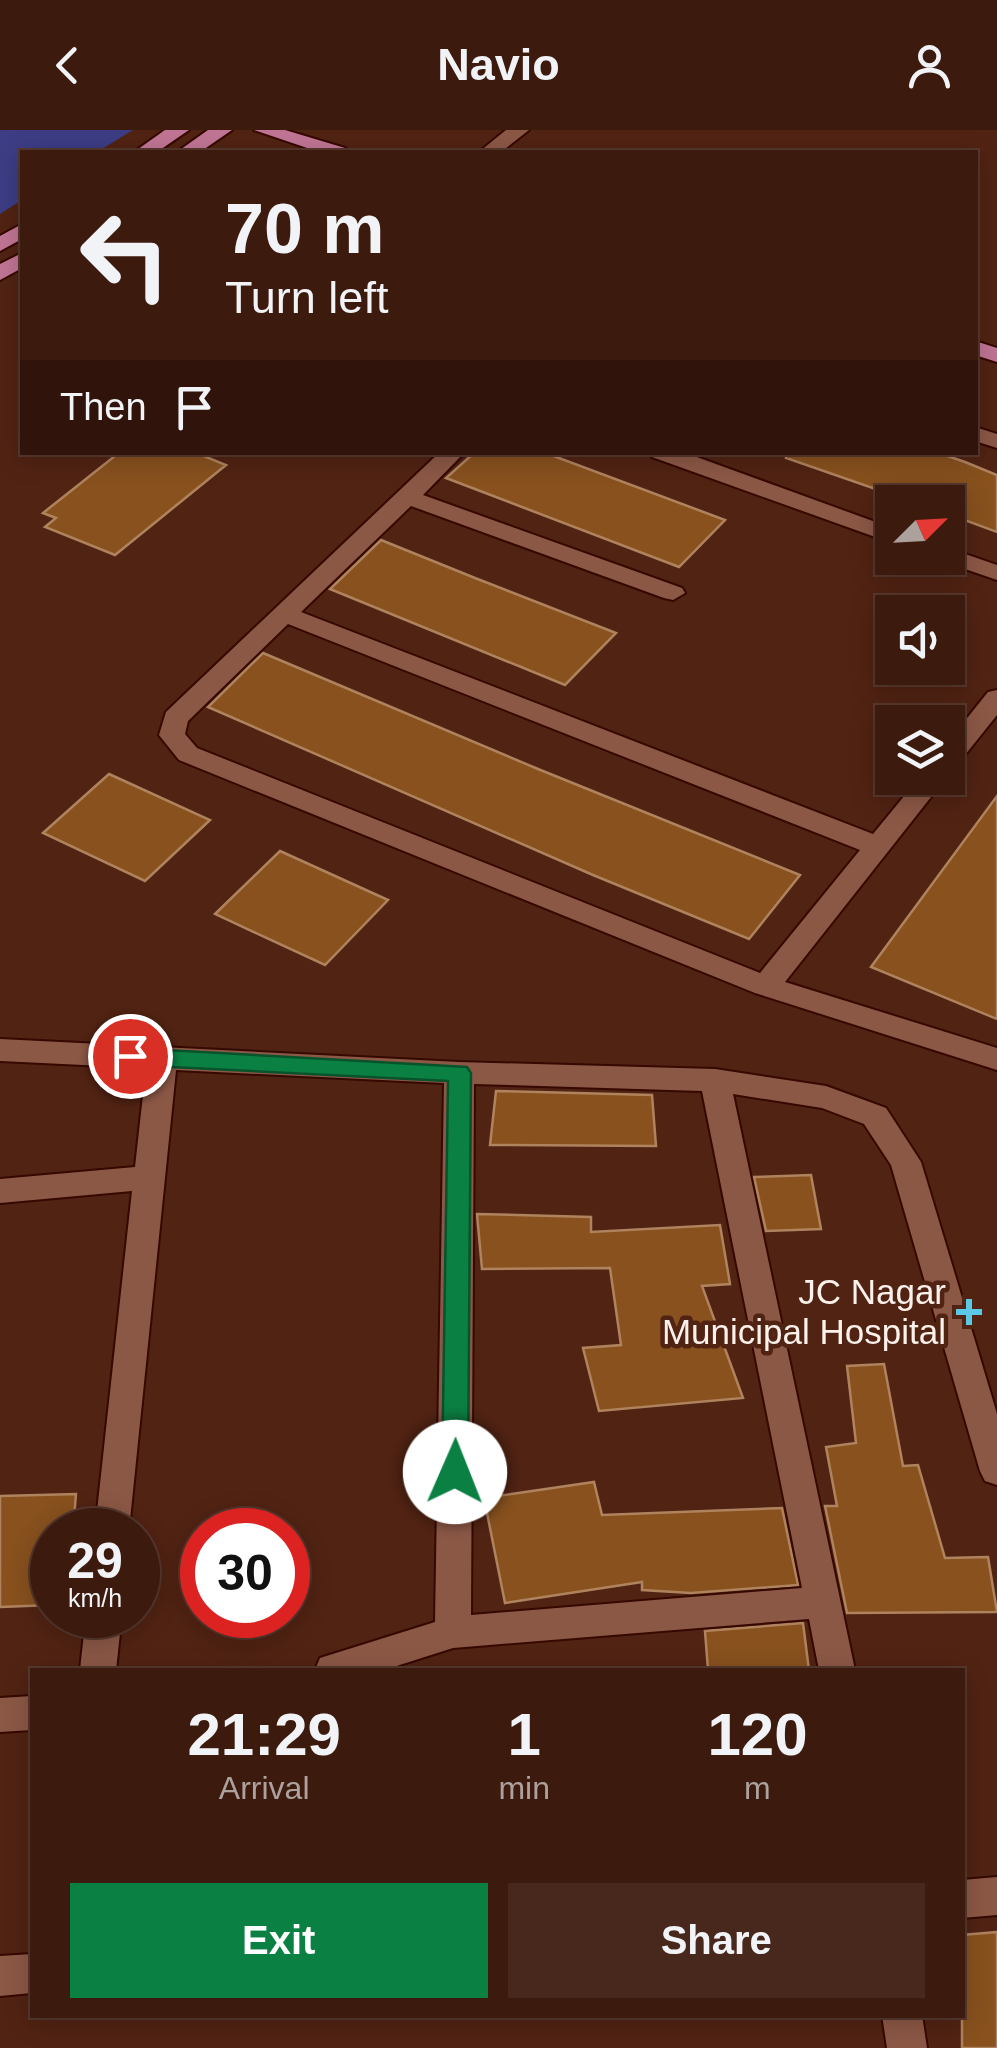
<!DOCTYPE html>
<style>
:root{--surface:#3d1a0e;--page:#48271c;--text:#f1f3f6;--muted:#ada19e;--line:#56382e;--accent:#0b8043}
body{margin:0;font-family:Arial,sans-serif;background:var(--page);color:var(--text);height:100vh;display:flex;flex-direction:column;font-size:38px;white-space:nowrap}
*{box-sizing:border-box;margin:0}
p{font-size:32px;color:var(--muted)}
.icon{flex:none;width:55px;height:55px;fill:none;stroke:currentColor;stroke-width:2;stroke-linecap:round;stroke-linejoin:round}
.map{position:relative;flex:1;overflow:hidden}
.sheet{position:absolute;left:30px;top:1538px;width:935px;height:350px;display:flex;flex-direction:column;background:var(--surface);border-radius:0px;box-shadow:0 5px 25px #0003,0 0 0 2px var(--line)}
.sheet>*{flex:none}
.guide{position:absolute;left:20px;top:20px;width:958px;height:305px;border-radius:0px;box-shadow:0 5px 25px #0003,0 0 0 2px var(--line);background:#3d1a0e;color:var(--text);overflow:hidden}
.needle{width:65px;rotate:66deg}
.buttons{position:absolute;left:875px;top:355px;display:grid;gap:20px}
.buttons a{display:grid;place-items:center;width:90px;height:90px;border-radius:0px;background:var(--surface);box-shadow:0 5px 25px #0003,0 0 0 2px var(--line);font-size:50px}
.speed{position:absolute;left:30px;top:1378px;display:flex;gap:20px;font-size:50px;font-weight:700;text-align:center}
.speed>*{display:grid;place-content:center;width:130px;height:130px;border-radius:50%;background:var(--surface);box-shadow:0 5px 25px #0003,0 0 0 2px var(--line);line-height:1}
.speed small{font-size:25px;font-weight:400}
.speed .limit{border:15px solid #d22;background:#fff;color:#111}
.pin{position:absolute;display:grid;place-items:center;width:85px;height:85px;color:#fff;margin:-42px;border:5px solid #fff;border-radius:50%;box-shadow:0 2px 10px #0007}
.me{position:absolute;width:110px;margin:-55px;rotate:1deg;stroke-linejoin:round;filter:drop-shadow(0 0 8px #0008)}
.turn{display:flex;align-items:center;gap:35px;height:210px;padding:0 40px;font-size:45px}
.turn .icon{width:130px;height:130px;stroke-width:2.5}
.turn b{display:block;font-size:70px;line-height:85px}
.then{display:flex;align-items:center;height:95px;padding:0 40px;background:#0003;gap:20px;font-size:38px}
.eta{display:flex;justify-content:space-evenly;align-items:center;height:170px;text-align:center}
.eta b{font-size:60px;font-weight:700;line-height:70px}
.cta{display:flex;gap:20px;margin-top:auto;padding:20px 40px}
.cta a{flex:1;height:115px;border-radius:0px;background:var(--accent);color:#fff;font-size:40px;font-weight:700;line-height:115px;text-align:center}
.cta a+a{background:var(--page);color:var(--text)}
header{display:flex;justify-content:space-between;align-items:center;height:130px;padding:0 40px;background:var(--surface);font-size:45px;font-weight:700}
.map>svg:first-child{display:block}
.green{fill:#3c3d84}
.building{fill:#88511e;stroke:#b0835f;stroke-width:2.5}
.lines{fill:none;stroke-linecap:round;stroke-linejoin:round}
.minor-casing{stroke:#350800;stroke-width:4}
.major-casing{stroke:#350800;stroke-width:4}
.minor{fill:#8c5846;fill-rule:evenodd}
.major{fill:#c17595;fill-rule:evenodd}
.route{fill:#0b8043;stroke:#07532c;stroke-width:2.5}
.poi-dot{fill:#5bc8e6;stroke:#512313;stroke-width:4}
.labels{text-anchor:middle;stroke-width:9;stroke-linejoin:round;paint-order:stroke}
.poi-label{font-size:35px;fill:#fdf1ec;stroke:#512313;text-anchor:end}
</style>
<header><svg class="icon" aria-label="back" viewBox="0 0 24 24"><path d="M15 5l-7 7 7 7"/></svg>Navio<svg class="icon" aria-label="person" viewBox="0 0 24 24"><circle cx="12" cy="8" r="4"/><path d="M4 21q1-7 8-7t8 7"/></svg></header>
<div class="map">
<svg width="997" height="1918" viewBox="0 0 997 1918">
<rect width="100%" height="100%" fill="#512313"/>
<path class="green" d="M0,0h133l-36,22h-75v48l-22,14z"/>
<path class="building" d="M120,322h74l32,13 -111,90 -70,-28 11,-9 -13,-5z
M475,322h68l182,68 -46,47 -233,-89z
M787,322h149l29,10 32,13v57l-49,-18v-12h-35l-127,-44z
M381,410l94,38 141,55 -51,52 -235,-96z
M263,523l275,116 262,106 -51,64 -156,-64 -385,-168z
M109,644l101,46 -65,61 -102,-48z
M997,666v223l-126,-52z
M280,721l108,49 -63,65 -110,-51z
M496,961l156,4 4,51 -166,-1z
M811,1045l10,54 -55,2 -12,-54z
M477,1084l114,3v15l129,-7 10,59 -28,2 41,112 -144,13 -16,-63 38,-3 -11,-77 -128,1z
M884,1234l19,102 15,-1 27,93 43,-1 9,55 -150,1 -22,-107h12l-11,-59 30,-4 -9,-77z
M594,1352l8,33 180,-7 16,77 -107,8 -49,-3v-8l-137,21 -21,-105z
M76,1364l-3,36h-21v75l-52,2v-111z
M803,1493l6,47h-101l-3,-39z
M997,1802v116h-35v-113z"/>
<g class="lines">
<defs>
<path id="minor" d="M506,0h23l-28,22h-22z
M975,297l22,7v14l-22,-7z
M440,322h25l-42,43 259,93 3,5 -12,7 -9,-2 -253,-92 -110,106 572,222 46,-56h27l-161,204 212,66v22l-242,-77 -576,-233 -20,-25 7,-23zM288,494l572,226 -100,123 -563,-225 -12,-14 3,-13z
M649,322h34l209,76v15l-240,-86z
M948,418l49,17v15l-58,-20 -1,-2h10z
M997,560v25l-40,50 -9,2v-25l40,-50z
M0,909l459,23 256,7 111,17 60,22 35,54 76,252v71l-12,-4 -5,-10 -89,-306 -27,-41 -42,-16 -89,-14 122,576h-36l-10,-51 -356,29 -69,22h-69l5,-12 115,-36 9,-539 -268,-13 -47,460h-34l37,-339 -132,12v-24l135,-12 11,-99 -146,-7zM474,954l228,7 100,497 -331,27z
M86,1485h36l-6,55h-36z
M32,1566v34l-32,2v-34z
M997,1747v38l-35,3v-38z
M32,1824v39l-32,3v-40z
M882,1885h40l5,33h-40z"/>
<path id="major" d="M165,0h24l-32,22h-23z
M208,0h24l-32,22h-23z
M254,0h31l60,18 3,4h-29z
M22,94v15l-22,12v-15z
M22,123v15l-22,12v-16z
M975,211l22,7v14l-22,-7z"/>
</defs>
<use href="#minor" class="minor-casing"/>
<use href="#major" class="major-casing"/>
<use href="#minor" class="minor"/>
<use href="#major" class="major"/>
</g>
<path class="route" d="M130,918l337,19 4,6 -3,399 -4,8 -9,3 -9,-3 -4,-8 6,-391 -318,-16 -11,-9z"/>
<path class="poi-dot" d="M964 1167h10v10h10v10h-10v10h-10v-10h-10v-10h10z"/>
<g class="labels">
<g class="poi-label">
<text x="946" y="1174">JC Nagar<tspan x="946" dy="40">Municipal Hospital</tspan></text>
</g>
</g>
</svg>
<div class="buttons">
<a><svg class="needle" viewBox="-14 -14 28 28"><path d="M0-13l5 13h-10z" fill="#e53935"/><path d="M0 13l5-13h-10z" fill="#ada19e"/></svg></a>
<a><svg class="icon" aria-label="sound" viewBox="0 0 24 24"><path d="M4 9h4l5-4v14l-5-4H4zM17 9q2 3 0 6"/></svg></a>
<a><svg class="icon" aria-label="layers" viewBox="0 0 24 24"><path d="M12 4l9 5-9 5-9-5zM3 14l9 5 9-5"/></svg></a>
</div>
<div class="speed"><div>29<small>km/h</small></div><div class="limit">30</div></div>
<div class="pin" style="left:130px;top:926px;background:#d93025"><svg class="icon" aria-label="arrive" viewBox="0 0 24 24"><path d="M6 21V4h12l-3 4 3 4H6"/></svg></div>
<svg class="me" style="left:455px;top:1342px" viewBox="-20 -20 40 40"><circle r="19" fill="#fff"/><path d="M0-13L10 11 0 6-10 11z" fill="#0b8043"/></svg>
<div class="guide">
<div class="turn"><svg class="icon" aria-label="left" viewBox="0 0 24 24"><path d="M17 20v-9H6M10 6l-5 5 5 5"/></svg><div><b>70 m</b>Turn left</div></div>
<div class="then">Then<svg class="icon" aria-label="arrive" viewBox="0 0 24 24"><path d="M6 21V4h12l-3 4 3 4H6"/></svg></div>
</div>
<section class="sheet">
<div class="eta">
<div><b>21:29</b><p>Arrival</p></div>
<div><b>1</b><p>min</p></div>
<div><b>120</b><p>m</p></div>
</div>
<div class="cta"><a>Exit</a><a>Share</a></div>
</section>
</div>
